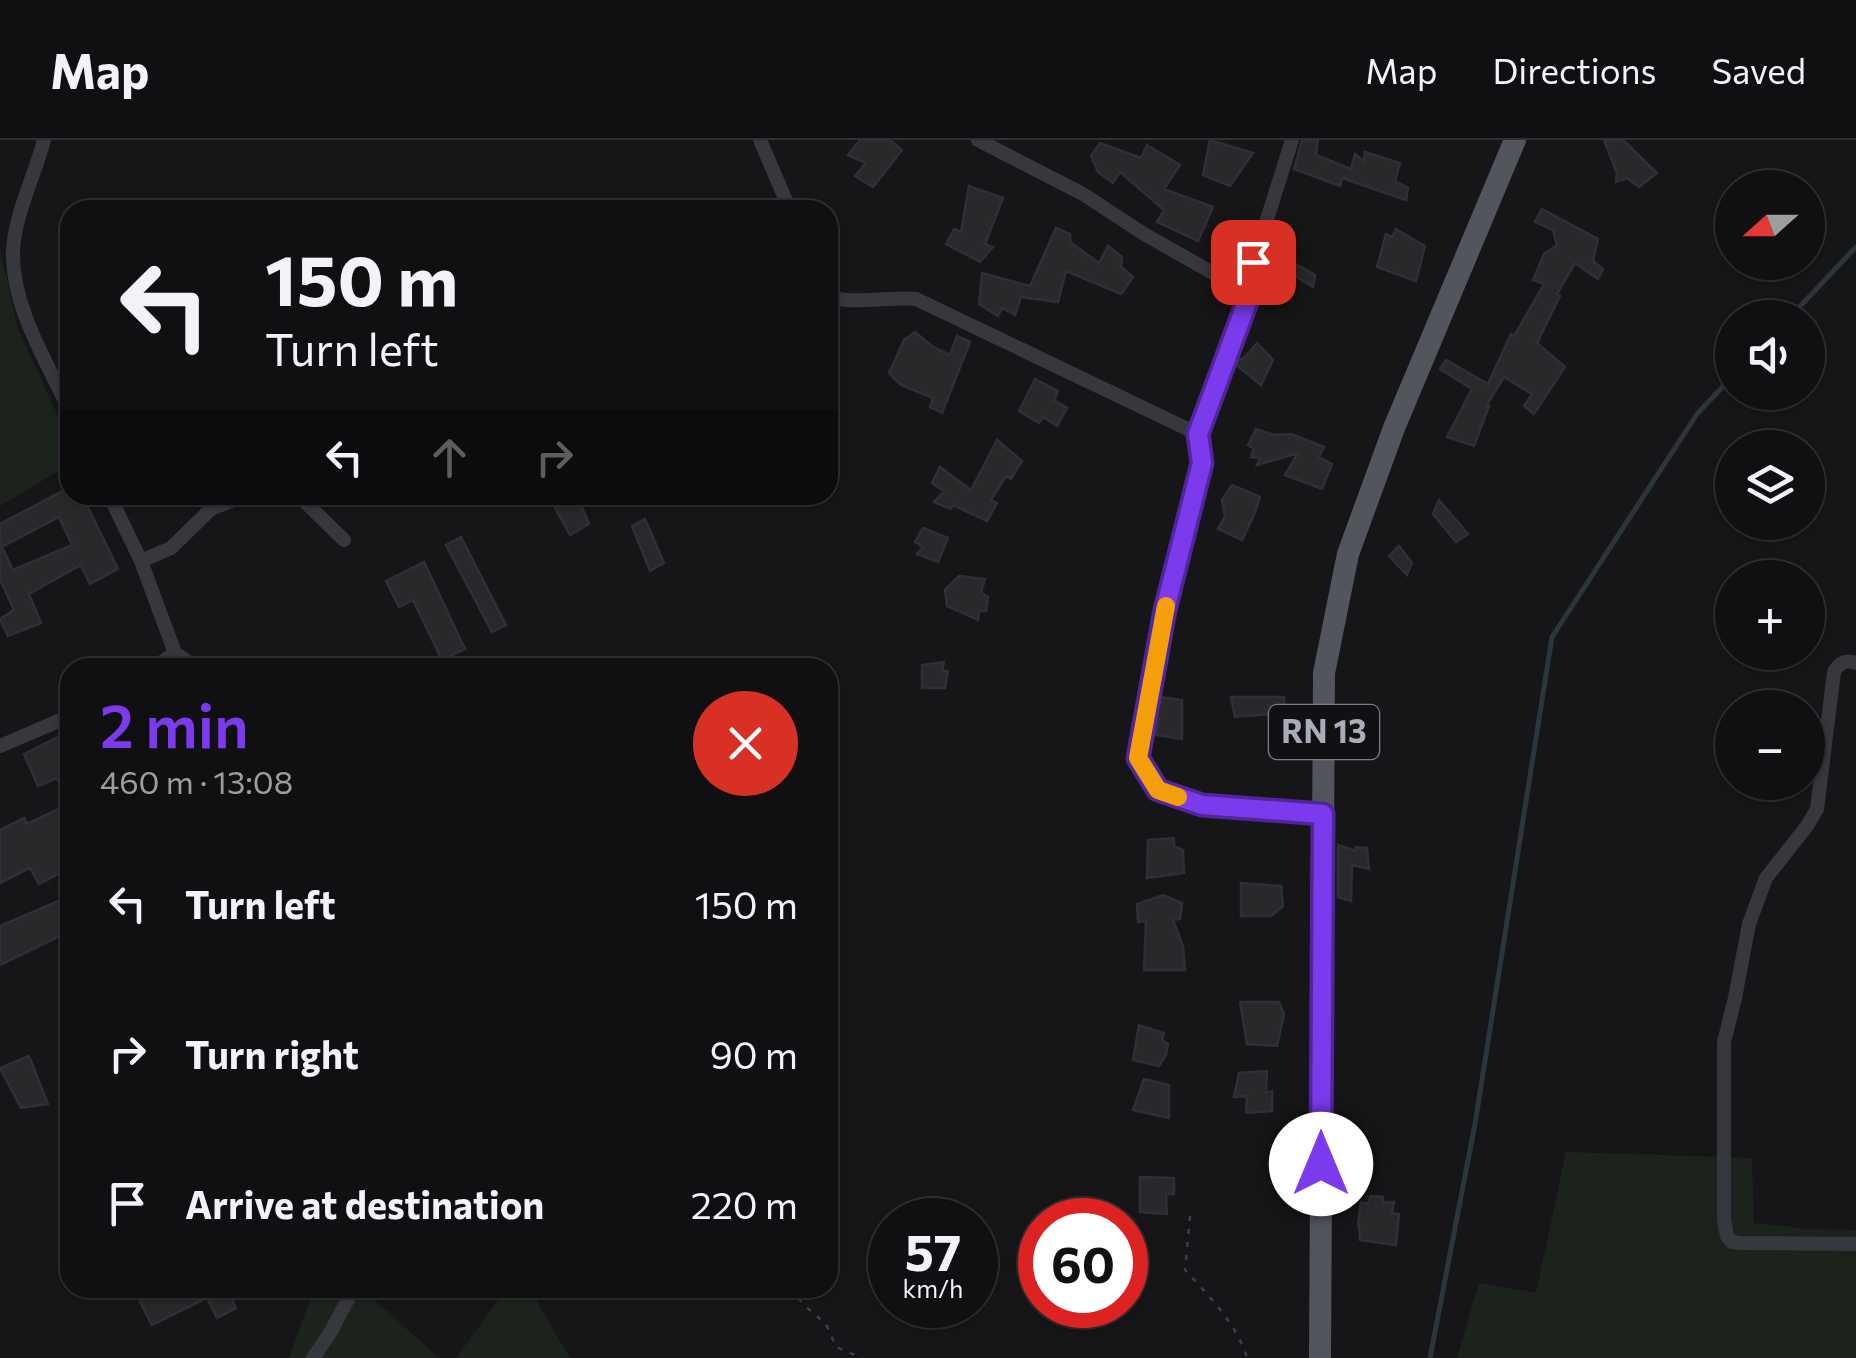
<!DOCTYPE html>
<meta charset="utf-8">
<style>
:root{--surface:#101012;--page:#1e1e20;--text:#f1f3f6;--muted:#9c9d9f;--line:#303032;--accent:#7c3aed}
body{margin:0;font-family:Commissioner,sans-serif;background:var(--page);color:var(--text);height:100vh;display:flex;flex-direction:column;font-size:38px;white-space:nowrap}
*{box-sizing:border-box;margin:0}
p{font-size:32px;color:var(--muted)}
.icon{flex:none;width:55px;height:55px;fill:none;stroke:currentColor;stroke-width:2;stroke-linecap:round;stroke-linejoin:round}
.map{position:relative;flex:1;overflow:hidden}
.side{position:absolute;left:60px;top:518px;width:778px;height:640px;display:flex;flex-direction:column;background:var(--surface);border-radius:30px;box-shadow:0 2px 8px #0004,0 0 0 2px var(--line)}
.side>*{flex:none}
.banner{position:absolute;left:60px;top:60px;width:778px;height:305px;border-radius:30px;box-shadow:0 2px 8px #0004,0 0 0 2px var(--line);background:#101012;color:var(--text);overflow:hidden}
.needle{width:65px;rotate:249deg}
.controls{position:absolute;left:1715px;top:30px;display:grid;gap:20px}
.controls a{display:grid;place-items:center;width:110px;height:110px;border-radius:50%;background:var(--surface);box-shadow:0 2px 8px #0004,0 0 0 2px var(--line);font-size:50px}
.speed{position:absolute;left:868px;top:1058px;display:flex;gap:20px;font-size:50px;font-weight:700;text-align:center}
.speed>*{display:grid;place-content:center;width:130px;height:130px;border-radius:50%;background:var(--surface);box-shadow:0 2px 8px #0004,0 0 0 2px var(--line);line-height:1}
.speed small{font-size:25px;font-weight:400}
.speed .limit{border:15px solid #d22;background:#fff;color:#111}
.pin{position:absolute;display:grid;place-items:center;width:85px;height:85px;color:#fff;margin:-42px;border-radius:20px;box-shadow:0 5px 15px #0006}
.me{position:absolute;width:110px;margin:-55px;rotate:0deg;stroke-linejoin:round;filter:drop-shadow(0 0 8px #0008)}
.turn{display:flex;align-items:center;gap:35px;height:210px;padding:0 40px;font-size:45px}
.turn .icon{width:130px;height:130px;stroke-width:2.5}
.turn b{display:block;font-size:70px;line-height:85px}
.lanes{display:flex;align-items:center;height:95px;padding:0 40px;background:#0003;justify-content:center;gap:50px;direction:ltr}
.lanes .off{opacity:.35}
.round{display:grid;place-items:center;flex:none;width:105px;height:105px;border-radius:52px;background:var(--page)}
.headline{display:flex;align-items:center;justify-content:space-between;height:170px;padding:0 40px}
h1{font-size:60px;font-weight:600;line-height:75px;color:var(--accent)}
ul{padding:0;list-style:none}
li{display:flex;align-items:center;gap:30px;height:150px;padding:0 40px}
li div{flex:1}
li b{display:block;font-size:38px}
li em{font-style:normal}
header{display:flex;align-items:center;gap:60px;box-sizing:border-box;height:140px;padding:0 50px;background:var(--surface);border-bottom:2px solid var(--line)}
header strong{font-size:48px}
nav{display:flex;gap:55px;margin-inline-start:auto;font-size:35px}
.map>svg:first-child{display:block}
.green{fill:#1c231d}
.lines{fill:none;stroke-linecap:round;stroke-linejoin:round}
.stream{stroke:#2c353c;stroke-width:5}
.building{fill:#29292c;stroke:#303034;stroke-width:2.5;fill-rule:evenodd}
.path{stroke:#3d3f44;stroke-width:2.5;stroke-dasharray:5 8;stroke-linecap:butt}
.street{stroke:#37383d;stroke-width:14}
.primary{stroke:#53555c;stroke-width:22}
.route-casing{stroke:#51269a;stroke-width:25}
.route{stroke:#7c3aed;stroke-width:18}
.slow{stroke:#f59e0b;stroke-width:18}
.labels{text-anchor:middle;stroke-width:10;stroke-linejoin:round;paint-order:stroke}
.shield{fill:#111113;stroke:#7b7e86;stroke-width:2.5}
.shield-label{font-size:32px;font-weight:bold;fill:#a8adb8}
</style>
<header>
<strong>Map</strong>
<nav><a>Map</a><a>Directions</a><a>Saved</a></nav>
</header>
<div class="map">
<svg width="1856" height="1218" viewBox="0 0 1856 1218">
<rect width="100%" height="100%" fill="#161618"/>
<path class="green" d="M0,108l18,81 52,113v22l-70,42z
M1566,1012l186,6 2,65 53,6 49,1v128h-399l22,-75 57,10z
M314,1148h47l78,70h-150z
M507,1148h22l41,70h-114z"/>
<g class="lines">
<path class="stream" d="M1789,178l67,-71
M1430,1218l45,-234 77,-487 145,-223 35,-37"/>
</g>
<path class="building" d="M860,0h30l12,10 -29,37 -18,-11 11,-13 -18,-8z
M1210,0l43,13 -23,33 -27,-11z
M1302,0h16l-2,15 35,14 4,-15 9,7 1,-9 35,11 -5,18 13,7 -2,12 -64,-22 -2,8 -46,-17z
M1604,0h19l34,33 -18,14 -12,-9 -11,4 1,-9z
M1100,3l41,15 6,-13 33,20 -16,24 49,18 -15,34 -41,-19 7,-12 -44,-38 -7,11 -15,-11 -7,-16z
M969,46l34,12 -18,46 8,3 -13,15 -34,-18 8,-15 7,3z
M1542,69l56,30 -5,22 10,8 -5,10 -23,-16 -18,31 3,2 -23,47 28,24 -31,47 -10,-8 8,-12 -28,-17 -18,29h3l-15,40 -27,-9 25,-48 -32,-20 6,-9 42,24 23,-50 3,2 30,-52 -11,-4 11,-26 13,-9 -4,-15 -18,-8z
M1056,88l14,6v8l29,21 9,-17 14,11 -1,10 12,10 -12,17 -55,-23 -8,31 -37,-5 -6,18 -13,-7 -4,8 -19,-12 3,-31 48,13z
M1396,89l29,17 -9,35 -39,-14 9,-33 6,3z
M1285,118l30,17 -2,12 -33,-20z
M915,192l18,15 17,8 7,-19 13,6 -28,71 -12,-6 3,-9 -32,-13 -12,-12 15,-33z
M1257,203l16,17 -12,25 -26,-21 1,-3 8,-3z
M1035,239l23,12 -4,9 13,8 -10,18 -14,-9 -4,6 -20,-12z
M1256,289l18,6 17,-1 33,13 -5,10 13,7 -10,25 -37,-14 13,-22 -41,12 3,-7 -9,-1 3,-8 -6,-4z
M997,300l25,21 -11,18 -5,-3 -15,24 6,3 -10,18 -34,-16 -2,4 -17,-7 10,-11 -12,-8 8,-16 31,23z
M1232,345l28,12 -6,18 -12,25 -24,-11 7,-13 -3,-16z
M70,347v8h12l36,74 -28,15 -9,-19 -52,29 12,29 -33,13 -8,-17 14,-9 -14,-31v-55zM59,377l13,28 -59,25 -11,-23z
M548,355h29l12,29 -19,11z
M1439,360l29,34 -12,8 -23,-28z
M645,379l19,44 -14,8 -18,-45z
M923,388l25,10 -10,24 -21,-8 6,-7 -8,-5z
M461,397l45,88 -14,7 -46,-87z
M1399,406l13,17 -5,12 -18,-19z
M424,422l41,87 -23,11 -29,-60 -14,7 -13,-26z
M959,436l26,3 -4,14 7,4 -2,14h-7l-1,9 -31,-14 -2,-16z
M944,522l-2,9h6l-3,17h-23v-23z
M1160,557l22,3v39l-26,-4 3,-16 -3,-1z
M1231,557h53l1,16 -50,4z
M58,597l12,24v107l-31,16 -9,-16 -30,15v-53l24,-12 3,6 42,-20 -12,-26 -19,8 -14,-32z
M1174,698v8l9,4 1,23 -37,5 1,-38z
M1338,705l18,6v-4l11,1 2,21 -17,-4 -1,36 -13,-4z
M1241,743l40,3 2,20 -12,10h-30z
M1163,755l19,8 -2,16 -7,1 10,26 2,24h-41l2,-49 -8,1 -1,-18z
M70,756v35l-70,34v-39z
M1240,862h39l5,12 -7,32 -30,-2z
M1139,885l25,8 -2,7 6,4 -2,11 -7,11 -26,-6z
M29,916l19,48 -27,4 -21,-40z
M1267,931l-1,22 6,-2v20l-26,2 1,-17 -13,1 5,-24z
M1144,939l25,6v33l-36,-8z
M1140,1037l34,1v16h-8l1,20 -27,-2z
M1370,1056l13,1v6l11,-1 -2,11 7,1 -3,31 -36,-5 -1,-15h-1l3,-23 7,2z
M133,1148h93l10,20 -19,10 -10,-20 -55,27z"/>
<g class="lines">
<path class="path" d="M1190,1076l-5,54c24,26 52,54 62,88
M790,1148l15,18 21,18 10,23 26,11"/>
<path class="street" d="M44,0c-9,35 -30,76 -31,112 -1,56 34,110 57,159
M760,0l30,70
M978,0l105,54 61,40 106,60
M1292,0l-41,130 -1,24 -52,140 5,29 -38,147 -27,148 20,32 44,15 121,9
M828,155c15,11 65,1 88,4l282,135
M109,355l32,66 34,92 23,15
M298,355l46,45
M141,421l30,-13 40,-39 35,-14
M1856,523c-10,-4 -17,0 -22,9l-17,137 -10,17 -41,52 -17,46 -14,74 -11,44v178l3,16 5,6 10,1 114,1
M153,528l22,-15
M0,606l70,-30
M313,1218l17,-25 24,-45"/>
<path class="primary" d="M1320,1218l4,-685 24,-119 46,-126 121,-288"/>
</g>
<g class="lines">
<defs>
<path id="route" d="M1253,122l-3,32 -52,140 4,29 -37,147 -27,148 20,32 44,15 121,9 -2,350"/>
</defs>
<use href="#route" class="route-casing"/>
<use href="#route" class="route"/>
<path class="slow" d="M1166,466l-28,152 20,32 20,7"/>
</g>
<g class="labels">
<rect class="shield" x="1269" y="565" width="110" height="54" rx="8"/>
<g class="shield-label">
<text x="1324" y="603">RN 13</text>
</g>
</g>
</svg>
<div class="controls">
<a><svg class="needle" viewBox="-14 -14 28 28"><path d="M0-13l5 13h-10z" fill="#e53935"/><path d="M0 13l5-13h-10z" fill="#9c9d9f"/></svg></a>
<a><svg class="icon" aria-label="sound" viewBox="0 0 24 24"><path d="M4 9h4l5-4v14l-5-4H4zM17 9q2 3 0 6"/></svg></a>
<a><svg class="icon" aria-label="layers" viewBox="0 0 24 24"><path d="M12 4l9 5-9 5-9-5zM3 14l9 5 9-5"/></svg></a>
<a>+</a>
<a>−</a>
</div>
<div class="speed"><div>57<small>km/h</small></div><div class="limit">60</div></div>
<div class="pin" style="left:1253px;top:122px;background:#d93025"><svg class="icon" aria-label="arrive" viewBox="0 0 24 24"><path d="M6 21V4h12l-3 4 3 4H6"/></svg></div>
<svg class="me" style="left:1321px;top:1024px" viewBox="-20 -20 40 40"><circle r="19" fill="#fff"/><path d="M0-13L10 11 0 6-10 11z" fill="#7c3aed"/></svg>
<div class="banner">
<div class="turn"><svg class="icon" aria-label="left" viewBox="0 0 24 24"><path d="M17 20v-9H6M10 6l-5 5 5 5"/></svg><div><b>150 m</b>Turn left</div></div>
<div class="lanes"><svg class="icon" aria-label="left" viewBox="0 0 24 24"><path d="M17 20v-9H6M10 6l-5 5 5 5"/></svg><svg class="icon off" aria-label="ahead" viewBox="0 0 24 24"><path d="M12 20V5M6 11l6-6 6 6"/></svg><svg class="icon off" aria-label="right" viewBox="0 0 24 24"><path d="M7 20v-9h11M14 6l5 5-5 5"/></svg></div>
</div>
<section class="side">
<div class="headline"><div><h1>2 min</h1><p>460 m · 13:08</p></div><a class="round" style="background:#d93025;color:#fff"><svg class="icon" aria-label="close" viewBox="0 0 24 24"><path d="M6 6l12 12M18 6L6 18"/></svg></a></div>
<ul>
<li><svg class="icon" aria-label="left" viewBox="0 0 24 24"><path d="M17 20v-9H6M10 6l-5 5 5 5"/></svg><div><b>Turn left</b></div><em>150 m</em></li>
<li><svg class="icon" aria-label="right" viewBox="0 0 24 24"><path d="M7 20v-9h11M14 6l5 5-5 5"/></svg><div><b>Turn right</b></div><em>90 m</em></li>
<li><svg class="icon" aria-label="arrive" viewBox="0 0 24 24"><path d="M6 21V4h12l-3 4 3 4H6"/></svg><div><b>Arrive at destination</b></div><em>220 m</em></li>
</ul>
</section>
</div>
